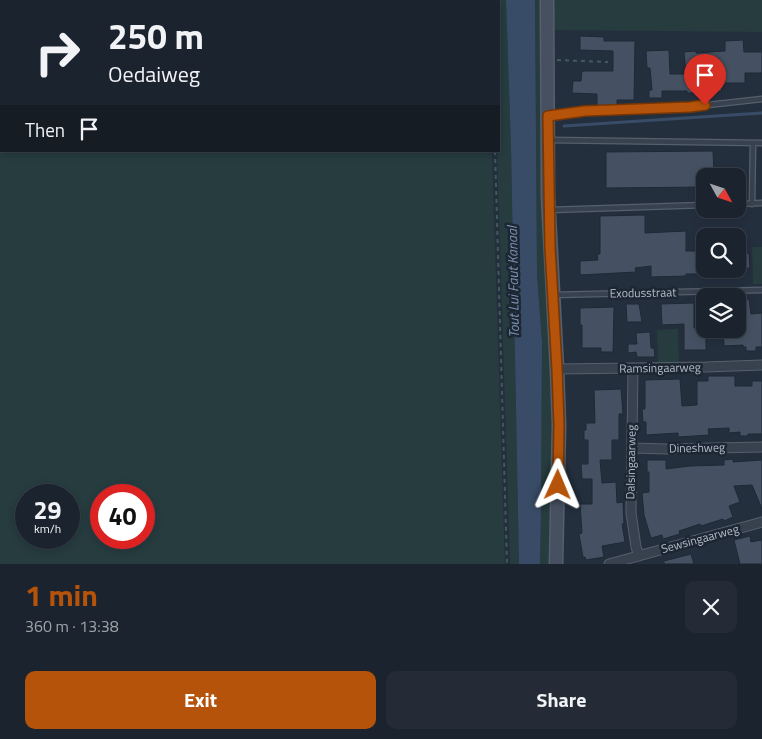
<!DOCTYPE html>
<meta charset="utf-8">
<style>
:root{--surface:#1b232e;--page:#242b36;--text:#f1f3f6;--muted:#a0a4aa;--line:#39404a;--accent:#b45309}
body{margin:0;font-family:"Titillium Web",sans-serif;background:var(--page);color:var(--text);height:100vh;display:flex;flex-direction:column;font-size:19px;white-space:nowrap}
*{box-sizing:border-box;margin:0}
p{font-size:16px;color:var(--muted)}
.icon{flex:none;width:28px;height:28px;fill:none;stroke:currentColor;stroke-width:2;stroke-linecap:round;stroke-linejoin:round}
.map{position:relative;height:564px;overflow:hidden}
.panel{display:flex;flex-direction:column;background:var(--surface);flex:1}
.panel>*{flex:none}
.banner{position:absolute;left:0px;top:0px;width:500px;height:152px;box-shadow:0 2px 8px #0003,0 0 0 1px var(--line);background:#1b232e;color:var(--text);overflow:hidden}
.needle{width:32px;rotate:130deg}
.controls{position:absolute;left:696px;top:168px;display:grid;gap:10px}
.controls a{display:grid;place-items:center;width:50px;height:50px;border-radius:10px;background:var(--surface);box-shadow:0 2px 8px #0003,0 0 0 1px var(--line);font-size:25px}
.speed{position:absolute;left:15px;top:484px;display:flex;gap:10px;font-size:25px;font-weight:700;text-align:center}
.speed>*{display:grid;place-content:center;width:65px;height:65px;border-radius:50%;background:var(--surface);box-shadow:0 2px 8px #0003,0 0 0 1px var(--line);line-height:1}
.speed small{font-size:12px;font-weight:400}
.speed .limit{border:8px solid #d22;background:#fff;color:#111}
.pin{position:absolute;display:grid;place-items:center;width:42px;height:42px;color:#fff;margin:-51px -21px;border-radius:50% 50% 50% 0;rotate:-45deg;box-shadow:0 0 5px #0007}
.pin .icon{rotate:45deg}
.me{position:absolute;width:55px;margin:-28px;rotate:1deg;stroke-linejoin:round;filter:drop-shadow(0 0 4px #0008)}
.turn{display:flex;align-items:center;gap:18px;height:105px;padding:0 25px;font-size:22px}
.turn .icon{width:65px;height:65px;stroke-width:2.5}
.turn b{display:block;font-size:35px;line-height:42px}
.then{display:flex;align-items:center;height:48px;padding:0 25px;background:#0003;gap:10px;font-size:19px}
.round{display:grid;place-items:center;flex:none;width:52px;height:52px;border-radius:10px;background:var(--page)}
.summary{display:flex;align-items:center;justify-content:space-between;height:85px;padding:0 25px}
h1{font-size:30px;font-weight:700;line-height:38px;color:var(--accent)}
.cta{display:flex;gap:10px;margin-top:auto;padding:10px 25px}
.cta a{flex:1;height:58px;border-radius:10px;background:var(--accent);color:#fff;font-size:20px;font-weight:700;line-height:58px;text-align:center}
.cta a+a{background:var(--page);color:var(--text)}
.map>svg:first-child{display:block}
.green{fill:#263c3f;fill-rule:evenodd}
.water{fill:#394c67}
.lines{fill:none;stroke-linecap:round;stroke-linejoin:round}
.stream{stroke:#394c67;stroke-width:3}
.building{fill:#455162;stroke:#1f2835}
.lane-casing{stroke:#565f6c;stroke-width:7}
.street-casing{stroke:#565f6c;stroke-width:11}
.secondary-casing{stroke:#565f6c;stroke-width:15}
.path{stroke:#44595c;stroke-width:2;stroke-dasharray:4 4;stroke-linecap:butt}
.lane{stroke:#38414e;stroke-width:4.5}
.street{stroke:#38414e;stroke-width:9}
.secondary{stroke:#465061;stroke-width:12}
.route-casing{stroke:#753606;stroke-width:12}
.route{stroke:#b45309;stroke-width:9}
.labels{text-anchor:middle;stroke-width:5;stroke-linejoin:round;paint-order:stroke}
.street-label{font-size:12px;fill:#b4bcc9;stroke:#1d2633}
.water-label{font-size:14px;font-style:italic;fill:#7c92b1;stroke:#1d2633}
</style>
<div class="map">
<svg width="762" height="564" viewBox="0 0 762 564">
<rect width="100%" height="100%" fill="#242f3e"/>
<path class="green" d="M0,0h128v1h-127v150h491l13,413h-505zM26,495h43v43h-43zM101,495h43v43h-43z
M494,0h12l5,147 8,417h-9l-13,-413h2v-150h-5z
M535,0h7l12,415 -3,149h-11l1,-54 1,-168 -5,-68z
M552,0h210v32l-209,-2z
M752,247h10v37h-9z
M729,294v2h-24v28h-8l-1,-29z
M678,329l1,33 -21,1 -1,-33z"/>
<path class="water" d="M506,0h29l2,274 5,68 -1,168 -1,54h-21l-8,-417z"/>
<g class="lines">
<path class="stream" d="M564,126l198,-13"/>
</g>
<path class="building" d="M580,36l24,1v4h31l-1,59h-17v5l-13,1h-7v-12l-25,-1 1,-12h8l1,-10h31v-20l-33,-1z
M743,40l1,12h18v21h-17v10h-20l1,2h-5l1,6 -10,1 -17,-7 1,8h-9v-2h-25v7h-13v-8h3l-2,-22h-3l-1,-17 23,-1 1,24h16l-2,-22 12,-1v2l29,-2v-10z
M713,151l1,25h-9v11l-99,1v-36z
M645,215v18l41,-2v20h19v23h-19v2l-35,1v-11l-16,2 1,4 -56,3v-14l18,-1 -1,-6h3v-38z
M749,253l1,15 -12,1v-15z
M749,299l2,15 11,-1v34h-6v4h-10v-4h-3v-2l-19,1 -1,-17h15v-29z
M694,303v25h8v5h4v17h-22v-26l-22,1 -1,-21z
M626,304h13l3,18h-15z
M614,307l-1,45h-12v-4h-19v-23h-2v-17z
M650,332l1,16h3l1,9h-18l-1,-5 -8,1v-9h9l-1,-11z
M708,376h27v10h17v-5h10v53h-14v2h-8v-4l-11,1v-5l-21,1 1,6 -31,2v-4l-32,2v-13h-3l-1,-13h3v-29l35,-1 2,27 15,-1v-24h11z
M621,389l2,25h-4v26h-7v20h-12l2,23 14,-1 1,21 6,-1 1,22h-2l3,18 -23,4 2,11 -18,3 -1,-3h-2l-4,-23 3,-1 -2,-29h12v-25h-10l-1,-15h7v-24h-4v-10h2v-7h9l-1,-33z
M733,459v3l29,-2v49l-10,-24 -18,1 6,16 -11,4 4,11 -9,4 -1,-2 -22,7 -1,-2 -21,7 1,3 -17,5 -1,-4 -11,3 -7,-23 -2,-22 7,-1v-20h-2v-12h19v9l24,-3 34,-1v-5z
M750,536l1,6 11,-2v24h-22l-6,-24z
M691,554l3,10h-30v-3z"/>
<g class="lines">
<defs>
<path id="lane" d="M549,116l36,-5 105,-4 72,-8
M549,140l213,3
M738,204l24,-1
M752,204l1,-61
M549,210l156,-5
M553,295l209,-5"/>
<path id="street" d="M633,368l-2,145 5,34 3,9
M557,369l149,-2 56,-2
M632,448l35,1 95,-2
M609,564l153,-42"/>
<path id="secondary" d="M547,0l1,197 9,172 2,56 -3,139"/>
</defs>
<use href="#lane" class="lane-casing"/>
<use href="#street" class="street-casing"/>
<use href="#secondary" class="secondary-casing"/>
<path class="path" d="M489,0v1
M557,60l51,2
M495,151l12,413"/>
<use href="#lane" class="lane"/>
<use href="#street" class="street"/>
<use href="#secondary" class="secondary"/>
</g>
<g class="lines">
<defs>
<path id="route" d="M558,485l1,-60 -2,-56 -7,-121 -2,-132 37,-5 105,-4 15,-2"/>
</defs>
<use href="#route" class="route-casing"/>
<use href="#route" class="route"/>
</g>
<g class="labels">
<g class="street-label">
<text transform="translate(643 293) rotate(-1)" y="4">Exodusstraat</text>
<text transform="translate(660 368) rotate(-1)" y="4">Ramsingaarweg</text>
<text transform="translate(697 448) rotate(-1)" y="4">Dineshweg</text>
<text transform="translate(631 462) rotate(-89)" y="4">Dalsingaarweg</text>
<text transform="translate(700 539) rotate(-15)" y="4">Sewsingaarweg</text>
</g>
<g class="water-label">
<text transform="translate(513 282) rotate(-91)" y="5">Tout Lui Faut Kanaal</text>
</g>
</g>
</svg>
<div class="controls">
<a><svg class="needle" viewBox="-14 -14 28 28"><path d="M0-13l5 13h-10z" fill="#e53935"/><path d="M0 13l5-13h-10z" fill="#a0a4aa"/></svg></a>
<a><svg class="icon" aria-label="search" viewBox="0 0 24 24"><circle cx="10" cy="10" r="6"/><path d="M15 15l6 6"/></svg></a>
<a><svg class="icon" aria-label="layers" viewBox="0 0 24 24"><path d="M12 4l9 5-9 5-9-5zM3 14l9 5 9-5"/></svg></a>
</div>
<div class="speed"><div>29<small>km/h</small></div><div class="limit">40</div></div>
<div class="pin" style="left:705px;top:105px;background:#d93025"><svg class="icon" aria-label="arrive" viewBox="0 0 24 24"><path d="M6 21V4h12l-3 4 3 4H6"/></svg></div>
<svg class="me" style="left:558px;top:485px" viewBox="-20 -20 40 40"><path d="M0-17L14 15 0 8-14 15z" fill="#b45309" stroke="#fff" stroke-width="4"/></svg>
<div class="banner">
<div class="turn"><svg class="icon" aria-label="right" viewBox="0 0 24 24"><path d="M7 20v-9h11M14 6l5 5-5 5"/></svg><div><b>250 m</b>Oedaiweg</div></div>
<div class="then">Then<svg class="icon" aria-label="arrive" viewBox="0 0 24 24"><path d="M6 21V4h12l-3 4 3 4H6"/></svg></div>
</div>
</div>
<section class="panel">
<div class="summary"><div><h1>1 min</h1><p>360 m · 13:38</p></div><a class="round"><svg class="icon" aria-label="close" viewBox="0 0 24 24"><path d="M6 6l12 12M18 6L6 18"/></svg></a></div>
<div class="cta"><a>Exit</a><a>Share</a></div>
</section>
